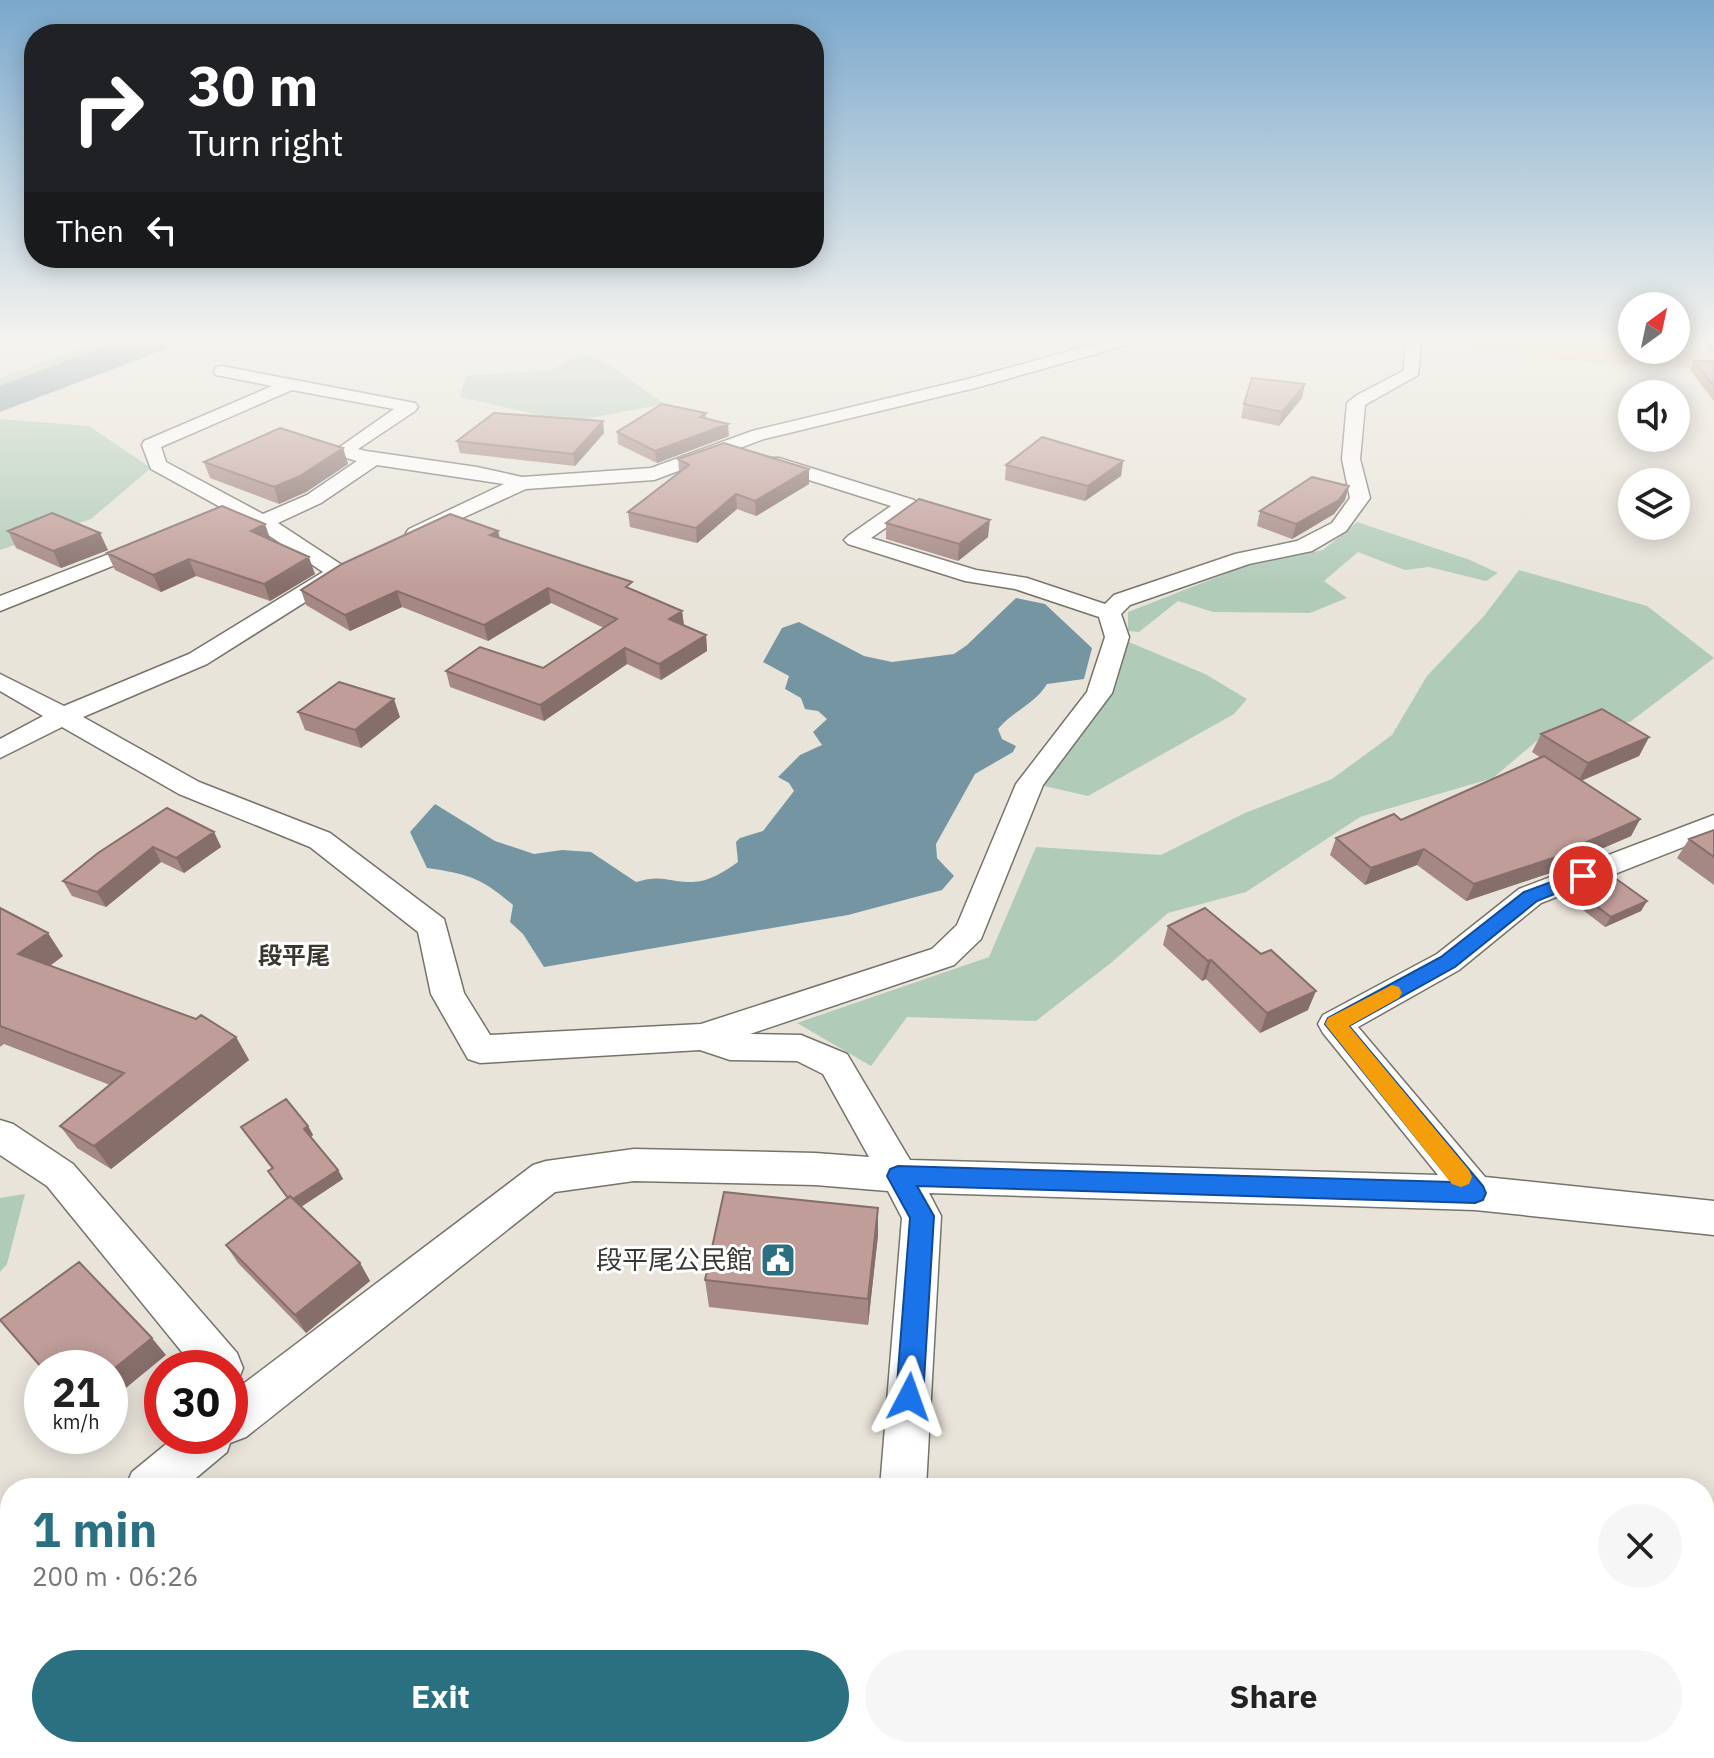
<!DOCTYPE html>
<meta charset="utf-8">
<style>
:root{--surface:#fff;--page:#f6f6f6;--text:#222;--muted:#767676;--accent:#2b7080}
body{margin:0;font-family:"IBM Plex Sans","Noto Sans JP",sans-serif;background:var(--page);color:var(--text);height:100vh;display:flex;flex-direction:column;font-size:30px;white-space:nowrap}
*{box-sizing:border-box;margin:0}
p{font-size:26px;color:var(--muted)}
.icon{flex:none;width:44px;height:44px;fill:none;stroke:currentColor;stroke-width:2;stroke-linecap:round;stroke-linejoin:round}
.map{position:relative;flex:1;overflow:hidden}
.drawer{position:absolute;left:0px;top:1478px;width:1714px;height:280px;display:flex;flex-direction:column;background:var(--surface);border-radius:32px 32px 0 0;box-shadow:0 4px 20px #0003}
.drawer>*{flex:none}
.top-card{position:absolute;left:24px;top:24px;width:800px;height:244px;border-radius:32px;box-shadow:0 4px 20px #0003;background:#202124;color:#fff;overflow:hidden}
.needle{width:52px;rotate:33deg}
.controls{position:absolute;left:1618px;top:292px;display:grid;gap:16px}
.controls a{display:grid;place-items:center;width:72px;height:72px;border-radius:50%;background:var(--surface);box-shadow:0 4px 20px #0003;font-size:40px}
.speed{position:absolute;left:24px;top:1350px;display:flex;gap:16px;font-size:40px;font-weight:700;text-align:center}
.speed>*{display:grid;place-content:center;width:104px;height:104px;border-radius:50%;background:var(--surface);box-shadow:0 4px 20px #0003;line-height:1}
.speed small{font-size:20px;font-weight:400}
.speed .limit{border:12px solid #d22;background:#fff;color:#111}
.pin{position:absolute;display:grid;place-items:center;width:68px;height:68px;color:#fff;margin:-34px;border:4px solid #fff;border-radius:50%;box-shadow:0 2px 8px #0007}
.me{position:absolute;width:88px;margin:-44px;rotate:4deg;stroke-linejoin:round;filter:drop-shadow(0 0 6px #0008)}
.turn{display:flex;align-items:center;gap:28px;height:168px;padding:0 32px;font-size:36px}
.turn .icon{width:104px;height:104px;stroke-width:2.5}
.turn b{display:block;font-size:56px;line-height:68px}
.then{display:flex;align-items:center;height:76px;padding:0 32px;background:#0003;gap:16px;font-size:30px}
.round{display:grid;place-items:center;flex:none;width:84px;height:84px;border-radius:42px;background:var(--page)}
.summary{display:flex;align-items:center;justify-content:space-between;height:136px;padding:0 32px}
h1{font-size:48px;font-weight:800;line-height:60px;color:var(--accent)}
.cta{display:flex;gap:16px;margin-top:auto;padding:16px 32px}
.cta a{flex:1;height:92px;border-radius:48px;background:var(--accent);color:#fff;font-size:32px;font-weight:800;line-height:92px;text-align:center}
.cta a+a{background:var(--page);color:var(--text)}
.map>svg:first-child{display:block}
.green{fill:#b1cbb9}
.water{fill:#7595a3}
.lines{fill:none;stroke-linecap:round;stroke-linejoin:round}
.river{fill:#7595a3;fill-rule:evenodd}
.minor-casing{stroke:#77736a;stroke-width:3}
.primary-casing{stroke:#c4c3c2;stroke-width:3}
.minor{fill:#fff;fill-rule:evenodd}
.primary{fill:#f5c2a7;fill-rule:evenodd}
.wall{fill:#a58784}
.shaded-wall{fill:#866e6b}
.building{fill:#c09d99;stroke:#866e6b;stroke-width:2}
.route{fill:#1a73e8;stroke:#114b97;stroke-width:2}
.slow{fill:#f59e0b}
.labels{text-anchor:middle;stroke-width:6;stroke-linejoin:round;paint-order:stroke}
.neighbourhood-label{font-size:24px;font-weight:bold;fill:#3a372e;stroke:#fff}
.near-poi-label{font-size:26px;fill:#3a3834;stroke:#fff;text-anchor:end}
</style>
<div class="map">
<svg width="1714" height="1758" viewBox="0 0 1714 1758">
<rect width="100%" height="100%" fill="#e8e4da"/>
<path class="green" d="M101,341h79l-180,69v-32z
M581,352l26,12 58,40 -97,18 -108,-25 6,-21 86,-6z
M0,419l89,7 62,42 -60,51 -91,31z
M1357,522l113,38 28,13 -12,8 -57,-14 -24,3 -47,-18 -34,29 23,17 -37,15 -97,-1 -35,-11 -39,31 -11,-1v-19l115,-45 80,-17z
M1519,570l128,36 67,52 -84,64 -78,6 -59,50 -133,39 -114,75 -78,21 -56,49 -76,59 -129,-4 -36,49 -74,-43 192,-66 47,-110 125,8 84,-42 87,-34 60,-44 35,-59 57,-60z
M1117,637l88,37 42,25 -13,15 -146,82 -44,-10 59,-101z
M25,1194l-18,70 -7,8v-74z"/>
<path class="water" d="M1016,598l29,6 47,44 -8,31 -37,5c-12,20 -34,27 -49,45l4,10 14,7 -3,6 -38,22 -39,70 1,14 17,18 -12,14 -94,25 -304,52 -21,-33 -13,-12 3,-17c-33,-28 -45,-31 -86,-37l-17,-36 25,-28 60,37 39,13 28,-4 29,2 45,30c27,-8 31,0 56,0 17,0 33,-11 46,-20l-2,-20 4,-4 23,-7 31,-40 -5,-8 -11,-6 22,-22 22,-10 -9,-13 14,-13 -9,-8 -13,-2 -4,-11 -16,-9 4,-13 -26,-14 19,-34 17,-6 65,34 28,6 62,-8 13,-9z"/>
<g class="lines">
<path class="river" d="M119,341h52l-5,8 -166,63v-26z"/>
<defs>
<path id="minor" d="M1106,341h26l-2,3 -151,43 -215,52 -110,41 -128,9 -110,50 -10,-6 3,-4 95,-45 -127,-19 -56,38 -43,20 67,44 3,5 -3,5 -138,87 -124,53 116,65 131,51 114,86 20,74 26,42 211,-11 231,-75 25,-24 59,-141 71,-92 18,-55 -6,-20 -84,-28 -50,-8 -117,-37 -4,-4 4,-4 43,-30 -126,-40 -3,-4 3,-4h14l135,42 3,4 -3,4 -43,30 105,32 51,8 78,26 9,-9 121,-41 62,-13 35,-18 18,-25 -8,-39 5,-56 10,-8 44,-23 3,-2 1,-29h16l-3,34 -53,30 -5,54 10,39 -24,33 -34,20 -63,13 -119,41 -9,9 8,23 -17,56 -69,92 -62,154 -27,26 -204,69 51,1 46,19 63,106 528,15 -115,-142 -5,-9 5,-9 114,-61 82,-65 195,-74v20l-173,68 -82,67 -101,57 127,150 229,24v34l-239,-25 -546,-17 12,23 -15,272h-46l22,-270 -14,-27 -73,-6 -181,-4 -79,11 -309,245 -16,6 -3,9 -43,36h-59l7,-16 44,-36h54v-42l303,-229 13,-4 88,-12 181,4 54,4 -46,-83 -26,-13 -67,-1 -30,-10 -220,13 -12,-4 -37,-65 -13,-62 -108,-85 -131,-53 -117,-67 -62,31v-19l43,-23 -43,-25v-17l64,32 125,-52 134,-82 -68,-46 -104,-57 -9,-24 2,-4 128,-55 -56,-11 -2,-4 2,-4 6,-1 193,37 3,4 -3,4 -57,38 8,2 111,16 45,10 129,-9 101,-37 216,-52zM292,390l102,19 -60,42 2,4 21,6 -50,34 -44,19 -97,-52 -5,-15z
M148,539l7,2 4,4 -4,4 -155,62v-15z
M0,1120l13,4 60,40 164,189 6,15 -6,15 -7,3v-18h-35l-148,-182 -47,-31z
M10,1577v55l-10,4v-54z
M859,1748h52v10h-54z"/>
<path id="primary" d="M1465,341h72l177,13v14l-144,-9 -93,-11 -8,-2z"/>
</defs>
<use href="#minor" class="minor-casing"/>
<use href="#primary" class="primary-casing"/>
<use href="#minor" class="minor"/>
<use href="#primary" class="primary"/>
</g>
<path class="wall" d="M1710,341h4v11l-8,-2z
M1694,361h20v40l-24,-31z
M1302,398l-23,28 -38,-8 3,-14z
M706,413v5l23,18 -72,27 -39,-19 -1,-12z
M604,433l-29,33 -115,-13 -3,-12z
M343,448l5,16 -42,28 -27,12 -69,-26 -6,-16z
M678,459l131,25 -53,32 -19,-7 -40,34 -67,-16 -2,-15 51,-40z
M1123,461l-2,15 -36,25 -80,-21 1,-15z
M1345,500l-11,14 -42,25 -35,-13 3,-15z
M886,523l102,14 -30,24 -72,-22z
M8,531l100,19 -47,18 -45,-20z
M271,539l44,35 -45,27 -74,-25 -35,16 -46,-22 -8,-17z
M500,539l133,51 49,21 2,14 22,10 1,16 -46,29 -34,-16 -83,57 -94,-34 -4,-16 97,-3 61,-40 -53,-25 -63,38 -86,-34 -52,24 -44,-26 -5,-15z
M298,712l102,5 -39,31 -56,-18z
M1541,734l108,3 -10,19 -58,25 59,38 -9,17 -51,22 -3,6 -111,37 -49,-36 -52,20 -35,-30 6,-17 65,-18 140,-62 -9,-6z
M1714,830v55l-37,-27 12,-19z
M214,832l7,15 -37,26 -23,-11 -55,45 -34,-11 -9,-15 35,-28z
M1571,887l76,14 -6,10 -36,16 -39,-30z
M0,908l63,48 -13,10 186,71 13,23 -138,109 -34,-21 -17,-22 50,-41 -106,-41 -4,3z
M1168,926l140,84 -48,23 -54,-54 -4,2 -39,-36z
M308,1126l5,9 -2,2 27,33 5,9 -42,28 59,56 10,18 -64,52 -68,-70 -12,-18 61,-47 -19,-27 4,-2 -25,-33 -6,-9z
M878,1235l-10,90 -159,-18 -4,-27z"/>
<path class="shaded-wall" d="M1305,384l-3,14 -23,28 3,-14z
M603,421l1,12 -29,33 -2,-12z
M728,424l1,12 -72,27 -2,-12z
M343,448l5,16 -42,28 -27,12 -5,-17z
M1123,461l-2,15 -36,25 3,-15z
M809,469v15l-53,32 -1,-15z
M1349,486l-4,14 -11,14 -42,25 4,-15z
M736,494l1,15 -40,34 -1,-15z
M990,520l-2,17 -30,24 1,-17z
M265,524l6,17 -20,-10z
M498,531l4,15 -12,-11z
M100,533l8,17 -47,18 -8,-17z
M309,557l6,17 -45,27 -6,-17z
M189,559l7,17 -35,16 -8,-17z
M548,588l3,15 -63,38 -4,-16z
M397,591l5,16 -52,24 -5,-16z
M682,611l2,16 -15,-8z
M706,635l1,16 -46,29 -2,-16z
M625,648l2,16 -83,57 -4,-16z
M394,699l6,18 -39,31 -6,-18z
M1649,737l-10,19 -61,26 10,-19z
M1640,819l-9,17 -51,22 -3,6 -111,37 8,-17 108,-40z
M214,832l7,15 -37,26 -8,-15z
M153,847l8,15 -55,45 -9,-15z
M1424,849l-7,16 -52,20 6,-17z
M1647,901l-6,10 -36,16 6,-10z
M48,933l15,23 -29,21 -16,-23z
M1211,960l-5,19 -4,2 6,-20z
M1316,991l-8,19 -48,23 7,-20z
M236,1037l13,23 -138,109 -17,-23z
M308,1126l5,9 -4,3 -5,-9z
M338,1170l5,9 -47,31 -5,-9z
M878,1208v27l-10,90v-26z
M360,1263l10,18 -64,52 -11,-18z
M152,1338l14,17 -56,46v-29z
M265,1748h28l-3,10h-29z"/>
<path class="building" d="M1694,361h20v25z
M1252,378l53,6 -23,28 -38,-8z
M662,404l44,9 -6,4 28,7 -73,27 -38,-19z
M494,413l109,8 -30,33 -116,-13z
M280,428l63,20 -43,28 -26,11 -70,-25z
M1042,437l81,24 -35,25 -82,-21z
M724,443l85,26 -54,32 -19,-7 -40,34 -68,-16 61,-47 -11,-6z
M1312,477l37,9 -10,14 -43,24 -36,-13z
M919,499l71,21 -31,24 -73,-21z
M222,506l43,18 -14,7 58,26 -45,27 -75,-25 -36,16 -46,-22z
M52,513l48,20 -47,18 -45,-20z
M450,514l48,17 -8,4 142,47 -6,5 56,24 -13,8 37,16 -47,29 -34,-16 -85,57 -94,-34 34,-24 63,21 74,-49 -69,-31 -64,37 -87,-34 -52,24 -44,-25 41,-26z
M339,682l55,17 -39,31 -57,-18z
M1602,709l47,28 -61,26 -47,-29z
M1544,756l96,63 -58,25 4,3 -112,37 -50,-35 -53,19 -35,-30 58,-24 7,6z
M167,808l47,24 -38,26 -23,-11 -56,45 -34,-11 35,-28z
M1714,830v27l-25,-18z
M1608,873l39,28 -36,16 -40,-30z
M0,908l48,25 -30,21 178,65 5,-4 35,22 -142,109 -34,-20 64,-53 -124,-47z
M1205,908l56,46 10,-4 45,41 -49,22 -56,-53 -3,1 -40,-35z
M286,1099l22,27 -4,3 34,41 -45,29 -3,-3 -2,2 -20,-27 5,-3 -32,-41z
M724,1192l154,16 -10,91 -163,-19z
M290,1196l70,67 -65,52 -69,-70z
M79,1262l73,76 -42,34v-4h-68l-42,-48z
M149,1748h116l-4,10h-116z"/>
<linearGradient id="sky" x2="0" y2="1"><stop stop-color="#7aa8cc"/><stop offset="0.58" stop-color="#f5f3ee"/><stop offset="1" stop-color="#f5f3ee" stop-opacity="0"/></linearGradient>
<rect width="1714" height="587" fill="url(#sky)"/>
<path class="route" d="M1583,870l9,6 -3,4 -52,21 -82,66 -106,59 134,160 3,7 -3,7 -8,3 -558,-17 17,30 -11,181 -4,10 -10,4 -9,-4 -4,-10 14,-179 -23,-42 3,-7 8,-3 554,16 -127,-158 3,-6 113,-61 83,-65z"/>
<path class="slow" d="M1392,985l7,2 3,6 -3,5 -50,28 120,144 3,7 -3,7 -8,3 -9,-3 -127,-160 3,-6z"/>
<defs>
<symbol id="civic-square" viewBox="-11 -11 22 22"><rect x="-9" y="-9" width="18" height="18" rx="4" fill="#2b7080" stroke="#fff"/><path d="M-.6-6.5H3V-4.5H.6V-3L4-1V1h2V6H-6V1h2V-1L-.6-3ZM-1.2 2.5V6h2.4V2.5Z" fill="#fff"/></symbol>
</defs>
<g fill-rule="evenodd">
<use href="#civic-square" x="758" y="1240" width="40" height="40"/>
</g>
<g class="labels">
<g class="neighbourhood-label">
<text x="294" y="964">段平尾</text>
</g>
<g class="near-poi-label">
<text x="752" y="1269">段平尾公民館</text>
</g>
</g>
</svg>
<div class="controls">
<a><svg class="needle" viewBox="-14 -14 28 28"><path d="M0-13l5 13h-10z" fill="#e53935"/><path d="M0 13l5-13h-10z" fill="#767676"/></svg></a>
<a><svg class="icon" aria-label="sound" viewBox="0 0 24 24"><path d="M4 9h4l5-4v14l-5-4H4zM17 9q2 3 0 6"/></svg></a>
<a><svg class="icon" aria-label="layers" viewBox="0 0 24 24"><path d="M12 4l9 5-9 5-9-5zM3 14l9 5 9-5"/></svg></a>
</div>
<div class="speed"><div>21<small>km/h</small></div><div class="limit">30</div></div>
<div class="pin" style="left:1583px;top:876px;background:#d93025"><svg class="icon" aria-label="arrive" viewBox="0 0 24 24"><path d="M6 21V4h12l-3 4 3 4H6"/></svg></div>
<svg class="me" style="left:909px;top:1397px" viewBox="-20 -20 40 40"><path d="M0-17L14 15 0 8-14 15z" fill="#1a73e8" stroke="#fff" stroke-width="4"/></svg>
<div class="top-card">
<div class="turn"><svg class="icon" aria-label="right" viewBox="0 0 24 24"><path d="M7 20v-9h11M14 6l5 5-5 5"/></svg><div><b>30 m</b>Turn right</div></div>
<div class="then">Then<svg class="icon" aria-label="left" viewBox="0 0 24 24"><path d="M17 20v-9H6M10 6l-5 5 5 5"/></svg></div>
</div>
<section class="drawer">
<div class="summary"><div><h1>1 min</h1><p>200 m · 06:26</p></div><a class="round"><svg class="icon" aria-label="close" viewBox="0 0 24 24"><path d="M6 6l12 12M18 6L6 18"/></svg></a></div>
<div class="cta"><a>Exit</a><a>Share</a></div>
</section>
</div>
